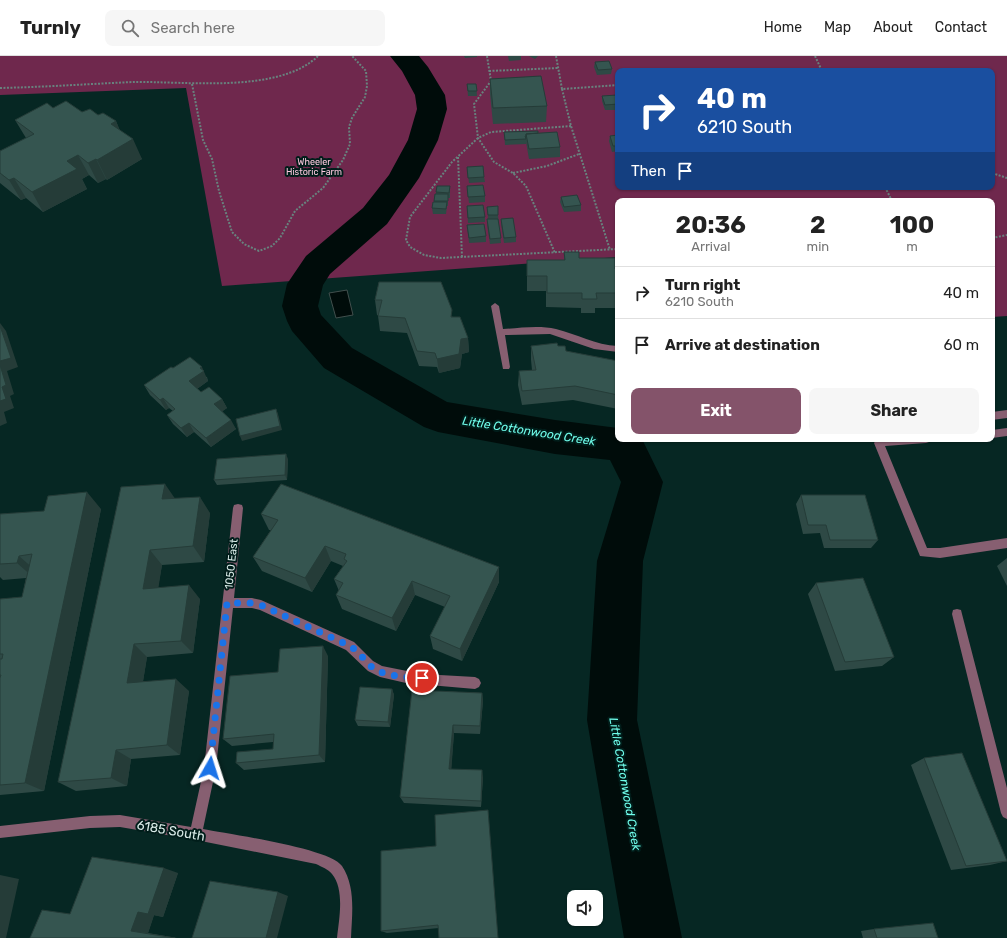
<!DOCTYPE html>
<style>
:root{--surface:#fff;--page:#f6f6f6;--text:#222;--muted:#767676;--line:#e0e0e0;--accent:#84536a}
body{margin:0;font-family:Rubik,sans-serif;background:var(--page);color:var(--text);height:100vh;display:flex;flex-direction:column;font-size:15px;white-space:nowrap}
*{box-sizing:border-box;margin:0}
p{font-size:13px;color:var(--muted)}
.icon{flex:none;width:22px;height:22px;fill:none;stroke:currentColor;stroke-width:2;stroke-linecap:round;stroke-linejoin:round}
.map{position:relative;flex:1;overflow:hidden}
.details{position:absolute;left:615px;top:142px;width:380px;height:244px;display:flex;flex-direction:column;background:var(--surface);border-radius:8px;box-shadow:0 1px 3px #0004}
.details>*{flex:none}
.guide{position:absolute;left:615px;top:12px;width:380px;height:122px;border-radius:8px;box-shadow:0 1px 3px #0004;background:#1a4fa0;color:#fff;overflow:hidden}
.fabs{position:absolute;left:567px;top:834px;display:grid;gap:8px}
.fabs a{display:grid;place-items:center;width:36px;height:36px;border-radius:8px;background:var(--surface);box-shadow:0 1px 3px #0004;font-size:20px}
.pin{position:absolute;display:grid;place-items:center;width:34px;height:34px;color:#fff;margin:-17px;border:2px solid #fff;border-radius:50%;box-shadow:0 1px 4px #0007}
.me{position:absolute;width:44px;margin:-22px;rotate:6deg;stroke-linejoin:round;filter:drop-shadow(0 0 3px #0008)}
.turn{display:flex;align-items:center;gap:14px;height:84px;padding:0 16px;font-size:18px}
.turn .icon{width:52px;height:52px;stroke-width:2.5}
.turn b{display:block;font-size:28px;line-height:34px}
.then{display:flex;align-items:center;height:38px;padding:0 16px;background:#0003;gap:8px;font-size:15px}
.eta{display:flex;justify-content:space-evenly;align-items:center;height:68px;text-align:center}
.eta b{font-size:24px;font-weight:700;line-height:28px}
.action{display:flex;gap:8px;margin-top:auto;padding:8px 16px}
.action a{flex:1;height:46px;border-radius:8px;background:var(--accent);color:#fff;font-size:16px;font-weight:700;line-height:46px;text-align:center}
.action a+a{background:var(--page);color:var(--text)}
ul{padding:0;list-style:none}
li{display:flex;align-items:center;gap:12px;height:52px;padding:0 16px;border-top:1px solid var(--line)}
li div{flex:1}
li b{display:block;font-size:15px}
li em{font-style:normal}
header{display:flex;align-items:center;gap:24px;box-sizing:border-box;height:56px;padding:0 20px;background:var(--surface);border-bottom:1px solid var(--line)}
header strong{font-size:19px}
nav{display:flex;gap:22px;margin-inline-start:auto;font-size:14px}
.search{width:280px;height:36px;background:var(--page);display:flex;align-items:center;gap:10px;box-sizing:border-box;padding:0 14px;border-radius:8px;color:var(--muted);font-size:15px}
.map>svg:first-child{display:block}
.green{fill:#6f284d;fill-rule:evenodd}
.water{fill:#000c0a;stroke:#414f4d}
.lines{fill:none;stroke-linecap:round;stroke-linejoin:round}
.river{fill:#000c0a;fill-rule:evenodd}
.path{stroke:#68827e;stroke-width:2;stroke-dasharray:2 1.5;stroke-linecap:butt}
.minor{fill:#875f71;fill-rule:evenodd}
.wall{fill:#2e4945}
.shaded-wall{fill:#253c38}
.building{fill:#355550;stroke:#253c38}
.route{stroke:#1a73e8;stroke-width:7;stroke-dasharray:0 12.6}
.labels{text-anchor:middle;stroke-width:4;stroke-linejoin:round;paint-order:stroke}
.far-park-label{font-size:9px;fill:#fbc8de;stroke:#001d1a}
.street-label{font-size:11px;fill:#d9ebe8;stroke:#001d1a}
.water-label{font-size:12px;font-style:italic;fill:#6ffdeb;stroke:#001d1a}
.near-street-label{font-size:13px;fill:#d9ebe8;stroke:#001d1a}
</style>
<header>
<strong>Turnly</strong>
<div class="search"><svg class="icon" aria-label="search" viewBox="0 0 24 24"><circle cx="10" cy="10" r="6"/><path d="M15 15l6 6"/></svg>Search here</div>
<nav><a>Home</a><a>Map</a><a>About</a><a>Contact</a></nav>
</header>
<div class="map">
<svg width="1007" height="882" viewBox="0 0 1007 882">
<rect width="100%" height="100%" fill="#062723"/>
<path class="green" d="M0,0h1007v260l-15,1v-116h-374v56l-396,29 -36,-198 -186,7zM618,15h374v116h-374z"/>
<path class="water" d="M347,234l6,25 -17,3 -7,-25z"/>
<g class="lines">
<path class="river" d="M390,0h29l9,11 17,28 2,14 -9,31 -19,38 -32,46 -57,50 -7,11 -5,21 3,9 31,33 95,54 108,18 63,8v11h24l21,43 -20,79 -6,159 45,218h-58l-37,-218 10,-159 24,-79 -11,-22 -55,-6 -117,-22 -14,-5 -100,-59 -32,-37 -5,-10 -5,-15 5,-22 19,-28 57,-48 26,-33 19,-35 9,-31 -2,-14 -13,-24z"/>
<path class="path" d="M487,0l4,25 -17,23 4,34 16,24 19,11 13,13 29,67
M556,0l6,33 56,-4
M815,0l7,15
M489,15l69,-3
M840,15l45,-2
M192,28l11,56 9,19 7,32 13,41 12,12 15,7 13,-5 8,-8 15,-27 28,-23 20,-28 7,-16 -1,-17 3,-9 13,-21 2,-11 -1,-15 -14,-15
M0,32c44,-1 89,-4 133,-6 52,-1 146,12 185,-26
M562,33l9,37 39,124
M571,70l-80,6 -13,6 -26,24 -42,55 -4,23 4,7 14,8 17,3 177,-9
M458,101l4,100
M513,117l34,-7 32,-12
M992,117l15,5
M885,131l7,14
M992,182l15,-3"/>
<path class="minor" d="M495,247l4,3 4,23c17,-1 36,-4 53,0 21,5 39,16 62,17v6l-24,-3 -44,-15 -45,1 5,32 -1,2h-6l-12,-63z
M1007,354v8l-15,2v-8z
M1007,372v8l-15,2v-8z
M880,383h51l-2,3 -3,1 -41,3 42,102h13l67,-10v10l-67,10 -20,-2 -46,-113 2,-3z
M238,448l4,1 1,3 -9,90h18l9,2 93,42 19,19 9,5 40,8 53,3 4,2 2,4 -2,4 -4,2 -69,-6 -26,-6 -12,-6 -22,-21 -86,-40 -8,-2h-19l-17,160 -13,61c25,5 127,19 139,37 14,21 10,48 9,72h-14c2,-19 8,-48 -5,-64 -4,-5 -10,-7 -16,-10l-120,-24 -76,-13 -30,1 -90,10v-12l90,-10 30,-1 71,12 13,-59 29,-260 1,-3z
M957,553l4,1 1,4 45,174v31l-4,-2 -2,-4 -49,-199 1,-4z"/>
</g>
<path class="wall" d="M464,0h13v1l-12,1z
M508,0h13v4l-12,1z
M529,0h9l-3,3z
M595,6l17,7 -1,5 -14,1 -3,-8z
M490,23l57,27 -1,16 -53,2 -3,-30z
M467,28h9l1,12h-9z
M602,40l16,2v12h-13l-3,-9z
M53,52l45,7 18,6 3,8 23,30 -35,21 -1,-1 -8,4 -9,-8 -7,4 5,10 -44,23 -17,-14 -5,2 -21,-17v-32l26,-13 -11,-18z
M504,76l34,1 22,14v10l-31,2 -3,-17v2l-21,1z
M618,79v16l-6,1 -3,-11 1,-5z
M467,111l17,10 1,5 -16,1z
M450,130v12h-2v8h-1l-1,8h-13l-1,-6 2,-6 1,-8h1v-2z
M467,130l18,10v6l-16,1z
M561,141l20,8v6l-17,1 -4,-10z
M467,150l18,11v5l-17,1z
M487,151l11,8 3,28 -11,1 -3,-19v-6h1z
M501,163l15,18v5l-12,1 -3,-19z
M467,169l19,11v6l-17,1z
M564,196l15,6 36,11h3v39h-23v5h-14v-5l-35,-1v-16h-19v-31h37z
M379,226l74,35 15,21 1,14 -7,2 -2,14 -21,5 -2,-6 -18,-1 -12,-33 -27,-2 -2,-15v-1h-1l-2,-15z
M531,290h27l8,5 52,10v48l-45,-9 -51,5 -4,-20 1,-14 13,-1 -1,-10z
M173,312l34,9 1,4 -11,8 4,3 21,7 5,9 -5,3 14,18 -25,18 -17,-15 -7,5 -14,-13 -6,-9 6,-4 -4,-3 -3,2 -16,-15 -6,-10z
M288,403l-1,21 -70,5 -3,-5z
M121,431l54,12 35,14 -6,49 -42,3 -4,22 42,12 -7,54 -46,4 -4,24 46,10 -9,64 -49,4 -4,27 -51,5 -18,-9z
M801,439l77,45 -7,8h-47l-4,-15 -17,1 -7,-30z
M101,453l-57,282 -44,4v-196l22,-2 4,-19 -23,2 -3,-3v-63z
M261,458l238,68 -37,79 -29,-12 -3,-13 15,-29 -30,-12 -19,36 -54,-22 -6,-14 3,-4 -5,-12 9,-13 -12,-5 -19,31 -50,-21 -9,-14 18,-27h-2z
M1007,502v28l-10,-20z
M816,527l78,74 -12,9 -47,5 -27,-77z
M328,600l-3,106 -81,8 -8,-7 37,-14v-7l-41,4 -9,-7 55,-67z
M392,633l2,6 -4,32 -32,-1 -3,-6z
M412,634l70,3 1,8 -3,33 -26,-1 -3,36 32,8 -2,30 -77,-4 -4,-6z
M924,702l83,103 -17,4 -39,5 -40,-105z
M436,790l3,82 -52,5 -6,-2z
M178,817l-15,44 -9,-2 -6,18 29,5h-147z
M874,873l64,9h-75l-2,-7z"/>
<path class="shaded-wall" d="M116,65l9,21 -14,-18z
M133,83l9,20 -35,21 -10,-20z
M78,99l11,20 -7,4 5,10 -44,23 -11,-20 35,-31z
M96,103l10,20 -8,4 -10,-20z
M14,122l12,20 -5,2 -12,-20z
M0,267l6,8 12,36 -11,4 7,23 -4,2 4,12 -10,4 3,11 -7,3v-25l2,-14 -2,-22z
M468,282l1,14 -7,2 -2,14 -21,5 -2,-14 24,-20z
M202,311l6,14 -14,10 -5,-10 11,-13z
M163,342l6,10 -3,2 -6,-10z
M222,343l5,9 -8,6 -5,-10z
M276,353l2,5 4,16 -40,11 -2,-5z
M231,364l5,9 -25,18 -5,-9z
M189,367l5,9 -7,5 -6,-9z
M286,398l2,5 -1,21 -2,-5z
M165,428l11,16 -14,-1z
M87,436l14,17 -57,282 -19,-8z
M200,441l10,16 -6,49 -11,-16z
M325,490l6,15 -19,31 -7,-14z
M150,494l12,15 -6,38 -13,-14z
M19,500l16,14 -1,8 -17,-15z
M499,511v15l-37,79 -2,-12z
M412,525l3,14 -19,36 -4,-13z
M189,529l11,14 -7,54 -12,-12z
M134,588l13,13 -6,37 -14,-11z
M323,590l5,10 -3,106 -6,-7z
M176,623l13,12 -9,64 -13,-10z
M392,633l2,6 -4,32 -2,-5z
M482,637l1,8 -3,33v-8z
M453,669l1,8 -3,42 -2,-6z
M116,694l15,9 -4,27 -16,-8z
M482,714l1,7 -2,30v-6z
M164,812l14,5 -15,44 -15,-3z
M0,819l19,4 -13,59h-6z
M278,836l10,4 -11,42h-11z
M138,856l16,3 -6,18 -17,-2z"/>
<path class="building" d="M609,5l3,8 -14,1 -3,-8z
M541,20l6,30 -54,2 -3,-29z
M467,28h9l1,7h-9z
M617,39l1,3v6l-13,1 -3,-9z
M66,45l16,11 8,-3 8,6 5,-2 13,8 -5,3 22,15 -36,21 -1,-1 -8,4 -10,-8 -11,6 10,8 -45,23 -18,-14 -5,2 -9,-7v-22l34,-17 -19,-14 32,-17 6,5z
M538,75v2l-12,1v2h-1l1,3 -21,1 -1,-8z
M557,76l3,15 -31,2 -3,-15z
M618,79v11h-5l-3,-10z
M483,110l1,11 -16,1 -1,-11z
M483,129l2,11 -17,1 -1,-11z
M437,130h13l-1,7 -13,-1z
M435,138h13v7h-14z
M577,139l4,10 -17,2 -3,-10z
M433,146h14l-1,7 -14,-1z
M483,149l2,12 -17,1 -1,-12z
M498,150v9h-10l-1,-8z
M513,162l3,19 -12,1 -3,-19z
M487,163h11l3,19 -11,1z
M484,168l2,12 -17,2 -2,-13z
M564,196h15v6h36v11h3v24h-22l1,6h-15v-6h-35v-17h-20v-16h38z
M379,226h62l11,28 -1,7h9l8,21 -7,1 -2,15 -22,5 -2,-6 -18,-2 -12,-33 -27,-2 4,-16h-7z
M0,270l11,32 -11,3z
M557,287l1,3h7l1,5 52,10v34l-43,-9 -53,5 -3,-20 17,-1 -5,-24z
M190,301l12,10 -2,1 4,3 -15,10 12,11 8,-5 13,12 -8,5 17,16 -25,18 -17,-15 -8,5 -14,-13 8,-6 -12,-11 -3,2 -16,-15 27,-18 2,1z
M0,309l6,20 -4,2 4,12 -6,2z
M276,353l4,17 -40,10 -4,-17z
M286,398l-1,21 -71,5 3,-21z
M165,428l-3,15 38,-2 -7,49 -43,4 -7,39 46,-4 -8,56 -47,3 -7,39 49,-4 -9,66 -51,5 -5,28 -53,4 63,-295z
M281,428l218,83 -39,82 -30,-13 20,-40 -38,-15 -20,37 -56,-23 7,-12 -9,-4 13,-18 -3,-2 2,-5 -21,-8 -20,32 -52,-21 25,-37 -17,-6z
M87,436l-62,291 -25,2v-107l1,-3h-1v-16h2l1,-5h-3v-55l22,-2 10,-43 -13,2 -2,7 -17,1v-50l44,-3 4,-15z
M801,439h64l13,45h-48l-4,-15h-18z
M863,522l31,79 -49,5 -29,-79z
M323,590l-4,109 -83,8 1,-11 36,-3 1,-15 -51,5 7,-63 48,-4 2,-23z
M360,631l32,2 -4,33 -33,-2z
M412,634l70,3 -2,33 -27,-1 -4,44 33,1 -1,31 -81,-4z
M962,697l45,108 -41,5 -42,-108z
M488,754l10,128h-59l-1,-13 -57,6v-80l55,-5 -1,-31z
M92,801l72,11 -16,46 -10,-2 -7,19 44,7h-145l12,-28 28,4z
M210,825l68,11 -12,46h-74z
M933,867l5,15h-61l-3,-9z"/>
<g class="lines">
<path class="route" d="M210,712l17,-165h25l9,2 89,41c9,6 15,15 23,22 14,9 33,9 49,10"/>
</g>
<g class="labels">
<g class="far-park-label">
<text x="314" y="109">Wheeler<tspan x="314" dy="10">Historic Farm</tspan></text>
</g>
<g class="street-label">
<text transform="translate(231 508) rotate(-84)" y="4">1050 East</text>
</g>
<g class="water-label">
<text transform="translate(529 375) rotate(9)" y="4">Little Cottonwood Creek</text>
<text transform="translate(625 728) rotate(80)" y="4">Little Cottonwood Creek</text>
</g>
<g class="near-street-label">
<text transform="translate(171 774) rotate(10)" y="5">6185 South</text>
</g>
</g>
</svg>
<div class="fabs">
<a><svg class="icon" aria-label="sound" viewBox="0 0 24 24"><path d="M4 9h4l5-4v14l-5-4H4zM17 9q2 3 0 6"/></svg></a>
</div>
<div class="pin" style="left:422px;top:622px;background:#d93025"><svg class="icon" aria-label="arrive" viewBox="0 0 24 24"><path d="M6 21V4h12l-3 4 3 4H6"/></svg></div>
<svg class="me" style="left:210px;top:712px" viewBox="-20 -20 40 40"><path d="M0-17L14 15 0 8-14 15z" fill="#1a73e8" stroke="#fff" stroke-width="4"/></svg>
<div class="guide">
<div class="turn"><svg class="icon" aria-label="right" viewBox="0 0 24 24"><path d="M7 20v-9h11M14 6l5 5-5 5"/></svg><div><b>40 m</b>6210 South</div></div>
<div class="then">Then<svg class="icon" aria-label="arrive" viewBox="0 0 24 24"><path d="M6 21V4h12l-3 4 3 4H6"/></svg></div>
</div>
<section class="details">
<div class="eta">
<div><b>20:36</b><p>Arrival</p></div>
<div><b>2</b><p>min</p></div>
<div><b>100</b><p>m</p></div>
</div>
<ul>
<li><svg class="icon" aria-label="right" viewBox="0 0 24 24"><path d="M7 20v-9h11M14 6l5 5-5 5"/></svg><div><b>Turn right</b><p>6210 South</p></div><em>40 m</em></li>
<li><svg class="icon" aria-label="arrive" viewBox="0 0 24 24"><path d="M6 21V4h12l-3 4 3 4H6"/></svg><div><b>Arrive at destination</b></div><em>60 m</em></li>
</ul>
<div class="action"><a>Exit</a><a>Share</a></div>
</section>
</div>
